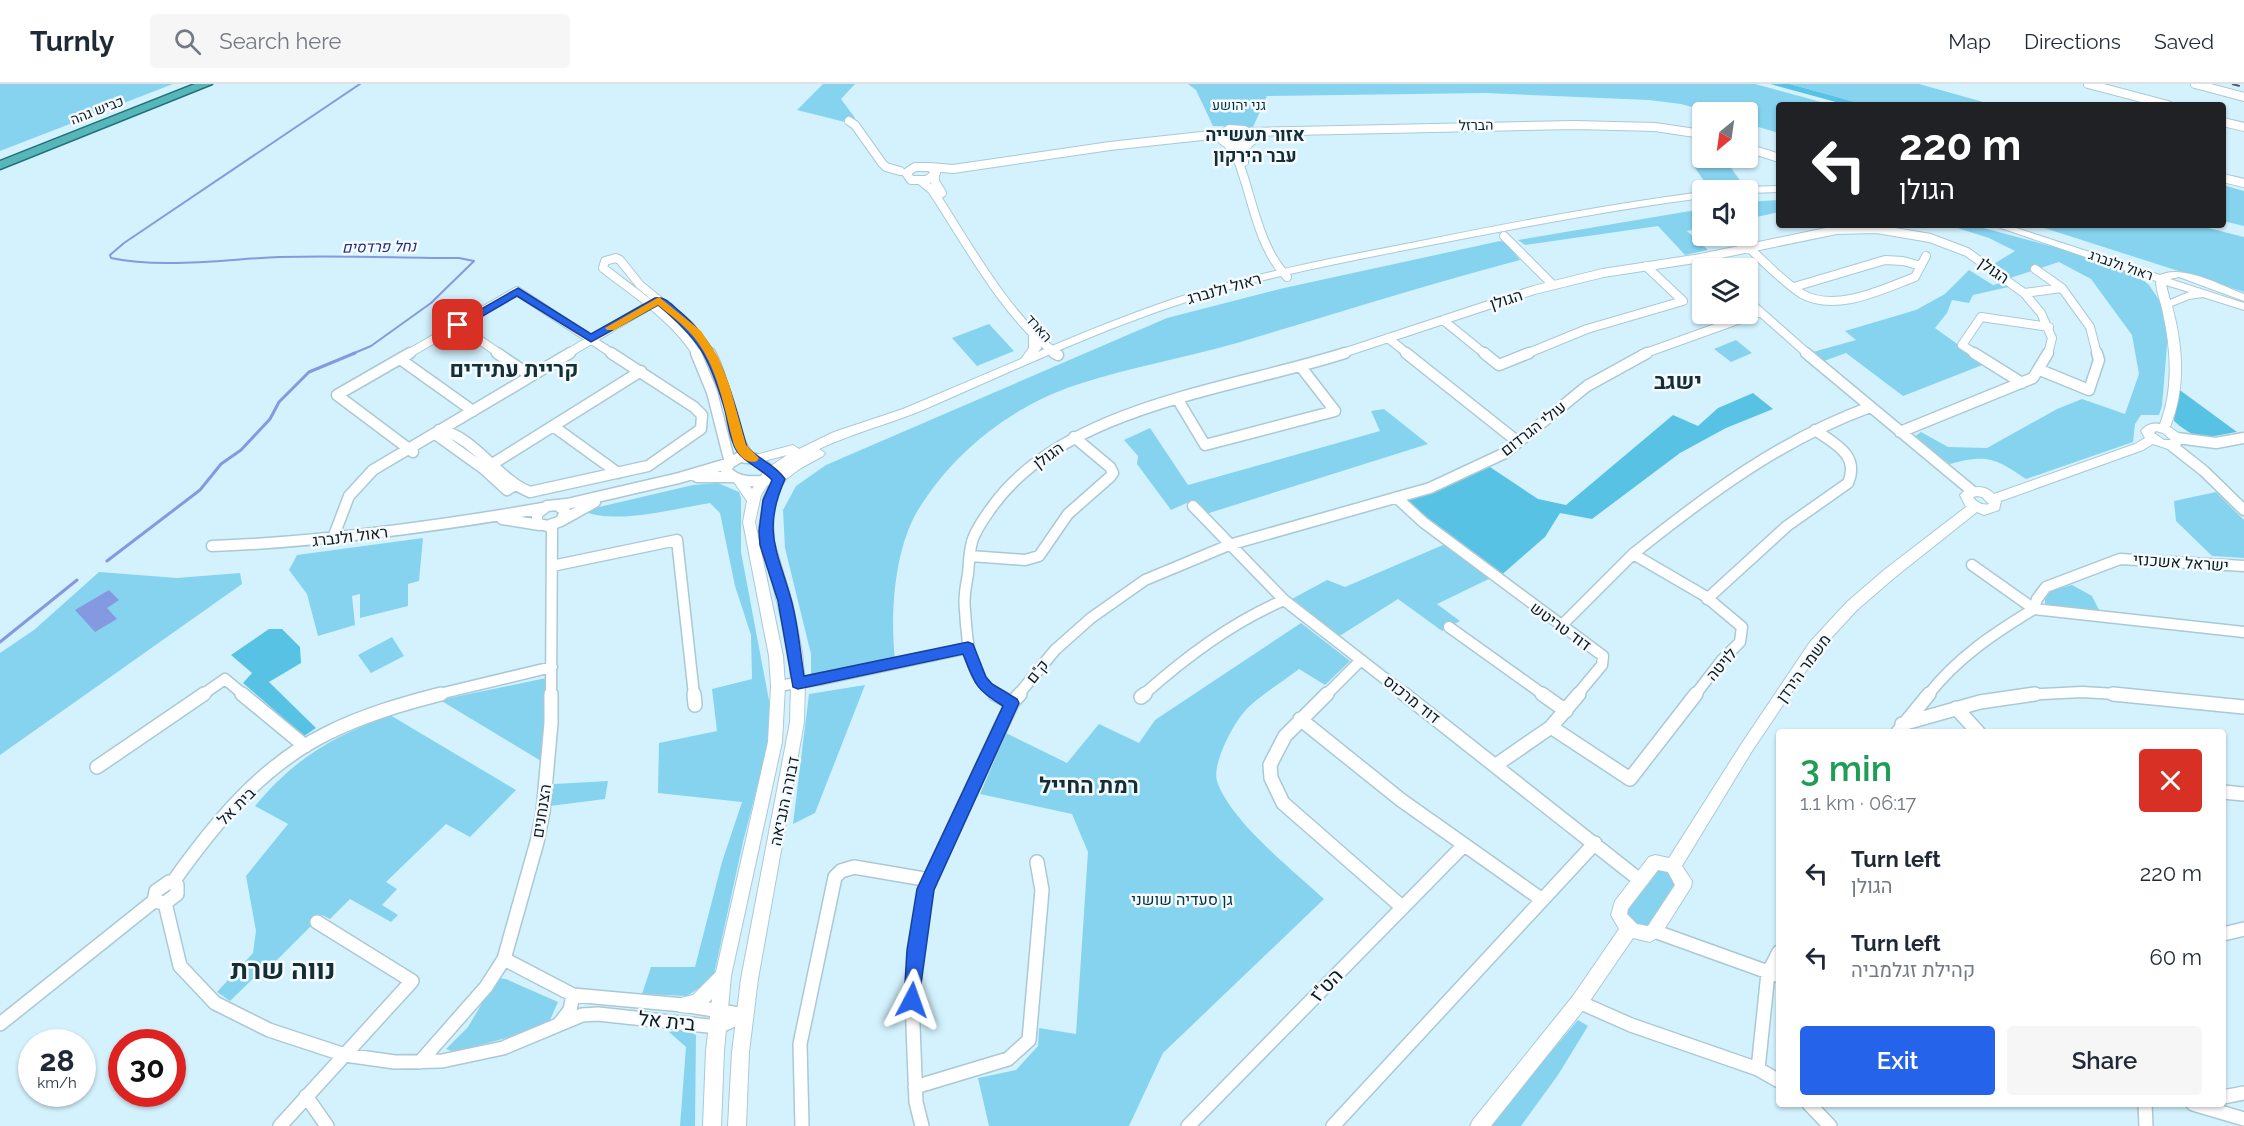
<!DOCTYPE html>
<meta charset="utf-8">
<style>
:root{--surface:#fff;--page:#f6f6f7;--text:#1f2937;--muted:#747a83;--line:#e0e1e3;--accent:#2563eb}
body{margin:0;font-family:Raleway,Heebo,sans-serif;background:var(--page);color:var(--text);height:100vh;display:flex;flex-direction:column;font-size:22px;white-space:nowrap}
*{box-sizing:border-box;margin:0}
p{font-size:20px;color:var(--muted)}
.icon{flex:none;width:33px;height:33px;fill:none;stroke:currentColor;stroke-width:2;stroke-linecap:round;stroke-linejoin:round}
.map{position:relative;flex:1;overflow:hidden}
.sheet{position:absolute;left:1776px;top:645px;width:450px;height:378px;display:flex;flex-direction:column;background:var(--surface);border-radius:6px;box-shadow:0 2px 4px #0004}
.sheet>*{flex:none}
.hud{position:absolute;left:1776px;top:18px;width:450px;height:126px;border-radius:6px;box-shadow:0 2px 4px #0004;background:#202124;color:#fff;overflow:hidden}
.needle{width:39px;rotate:209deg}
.controls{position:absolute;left:1692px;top:18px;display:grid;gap:12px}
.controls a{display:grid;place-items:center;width:66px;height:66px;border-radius:6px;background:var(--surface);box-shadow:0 2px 4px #0004;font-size:30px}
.speed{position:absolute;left:18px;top:945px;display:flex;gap:12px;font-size:30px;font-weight:700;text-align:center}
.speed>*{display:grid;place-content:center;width:78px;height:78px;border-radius:50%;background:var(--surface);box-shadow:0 2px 4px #0004;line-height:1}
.speed small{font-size:15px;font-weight:400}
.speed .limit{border:9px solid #d22;background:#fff;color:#111}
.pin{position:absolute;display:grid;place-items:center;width:51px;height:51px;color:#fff;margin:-26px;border-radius:12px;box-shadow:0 3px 9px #0006}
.me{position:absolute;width:66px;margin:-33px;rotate:4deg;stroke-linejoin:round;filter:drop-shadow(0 0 4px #0008)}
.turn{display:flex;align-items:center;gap:21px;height:126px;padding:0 24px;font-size:27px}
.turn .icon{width:78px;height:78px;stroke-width:2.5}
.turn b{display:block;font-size:42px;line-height:51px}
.round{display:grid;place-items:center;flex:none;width:63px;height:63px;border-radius:6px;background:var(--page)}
.overview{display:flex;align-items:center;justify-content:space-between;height:102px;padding:0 24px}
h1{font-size:36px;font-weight:600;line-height:45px;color:#1e9e55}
.cta{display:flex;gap:12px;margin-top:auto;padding:12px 24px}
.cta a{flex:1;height:69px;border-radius:6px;background:var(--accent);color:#fff;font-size:24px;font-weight:600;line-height:69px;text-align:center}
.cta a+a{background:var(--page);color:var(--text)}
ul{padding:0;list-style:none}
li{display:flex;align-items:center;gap:18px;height:84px;padding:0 24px}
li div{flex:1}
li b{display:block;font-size:22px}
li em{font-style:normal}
header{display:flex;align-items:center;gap:36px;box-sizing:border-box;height:84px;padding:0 30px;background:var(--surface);border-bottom:2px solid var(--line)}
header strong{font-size:28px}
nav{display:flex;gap:33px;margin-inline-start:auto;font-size:21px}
.search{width:420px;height:54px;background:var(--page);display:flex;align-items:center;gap:15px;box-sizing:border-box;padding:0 21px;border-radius:6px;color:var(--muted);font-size:22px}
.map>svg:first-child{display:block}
.green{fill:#86d3ef}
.forest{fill:#58c2e5}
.water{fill:#8599e1}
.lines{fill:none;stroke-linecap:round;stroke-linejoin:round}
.stream-far1{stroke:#8599e1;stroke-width:2}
.stream{stroke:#8599e1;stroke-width:3}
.minor-far2-casing{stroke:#abc9d4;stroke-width:10}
.minor-far1-casing{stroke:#abc9d4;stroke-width:13}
.minor-casing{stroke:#abc9d4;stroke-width:16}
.tertiary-casing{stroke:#abc9d4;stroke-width:2}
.trunk-casing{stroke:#227377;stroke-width:3}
.minor-far2{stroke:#fff;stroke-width:8}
.minor-far1{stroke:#fff;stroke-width:10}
.minor{stroke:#fff;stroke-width:13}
.tertiary{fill:#fff;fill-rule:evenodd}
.trunk{fill:#57b6ba;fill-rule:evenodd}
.rail{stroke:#4c5d63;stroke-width:2;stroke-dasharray:8 8;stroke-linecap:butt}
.route{fill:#2563eb;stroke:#184099;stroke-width:1.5}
.slow{fill:#f59e0b}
.labels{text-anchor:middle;stroke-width:5;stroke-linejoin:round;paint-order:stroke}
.far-park-label{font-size:14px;fill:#003341;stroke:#f4fafd}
.far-street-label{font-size:14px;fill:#0e191d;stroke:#f4fafd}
.far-water-label{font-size:15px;font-style:italic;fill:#232d80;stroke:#f4fafd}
.street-label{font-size:16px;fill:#0e191d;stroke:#f4fafd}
.park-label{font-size:16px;fill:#003341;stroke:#f4fafd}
.far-district-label{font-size:18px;font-weight:bold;fill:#142e37;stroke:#f4fafd}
.near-street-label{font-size:20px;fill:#0e191d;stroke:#f4fafd}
.district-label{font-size:22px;font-weight:bold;fill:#142e37;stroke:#f4fafd}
.near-district-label{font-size:27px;font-weight:bold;fill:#142e37;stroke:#f4fafd}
</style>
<header>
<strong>Turnly</strong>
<div class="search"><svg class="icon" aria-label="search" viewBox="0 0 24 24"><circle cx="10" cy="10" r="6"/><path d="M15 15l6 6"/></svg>Search here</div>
<nav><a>Map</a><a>Directions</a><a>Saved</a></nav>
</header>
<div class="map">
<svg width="2244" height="1042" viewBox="0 0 2244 1042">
<rect width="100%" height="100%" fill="#d3f2fe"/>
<path class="green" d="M0,0h173l-173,67z
M823,0h32l-14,15 14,19 -2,6 -56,-14z
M1188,0h567l77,21h-53v28l-31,-9v-12h-38l-29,-8 -32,-4 -163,-7 -219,3 -14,31 -40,-1 -17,-36z
M1790,0h129l75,21h-128z
M1730,78l-1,3 17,24 -36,1 -18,-27z
M2223,101l21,6v35l-21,-5z
M1779,116v12l-31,7v-17z
M1702,125v19l-15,3 21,19 -23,5 -27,-29 -133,19 -7,-5z
M1948,141h24l109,29 55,20 13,11 14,21 5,27 -6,73 -3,9h-18l-6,9 -2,18 -107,37c-31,-21 -39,-25 -76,-15l-36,-27 7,-5 27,15 39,1 70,-39 25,-10 43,15 14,-40 -7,-39 -41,-56 -32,-17 -49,16 -18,-13 23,-14 -26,-13z
M2035,141h161l48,12v55z
M1500,157l5,1 15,18c-95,25 -189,55 -283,83 -52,15 -106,24 -158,41 -66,21 -125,67 -161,126 -24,40 -28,105 -23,150l-84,19v-25l-26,-106 -2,-38 13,-24 30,-21 341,-147 117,-30z
M1969,186l24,15 15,-4 5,5 -40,9 -4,8 -17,-3 -5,13 -12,15 50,36 -82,32 -57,-43 -22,8 -11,-9 43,-12 -11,-9 71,-21 29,-16z
M989,240l25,27 -37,15 -25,-28z
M1736,256l16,13 -21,9 -17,-13z
M1384,325l44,35 -222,70 -15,-13 -20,9 -34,-46 1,-8 -14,-16 26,-12 38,57 192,-54 -9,-20z
M718,399l21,9 2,6v54l30,159 -3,34 -25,97 -30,137 -26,17 -45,-2 9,-27h44l27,-105 20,-60 -84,-9 1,-50 58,-12 -5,-42 40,-10 -1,-44 -16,-49 -15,-73 -10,-10c-37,6 -93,22 -128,8l111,-26z
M2216,408l28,28v38l-32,-2 -36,-35 -2,-20z
M423,454l-4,43 -11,3v22l-48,12v-24l-8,2 3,29 -37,11 -11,-42 -18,-24 8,-15z
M1450,458l45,34 -58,28 23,17 -18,10 -44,-32 -60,38 -48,-37 37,-20 18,7z
M99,488l78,6 63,-5 2,11 -242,171v-102l34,-23z
M2072,501l20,11 8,16 -55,-5v-8l6,-9z
M1301,539l49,38 -25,24 -26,-16c-14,11 -44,30 -54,42 -12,13 -33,53 -28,70 13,40 76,89 107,118l-161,154 -34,73h-140l-11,-48 38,-8 22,-24 1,-18 37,6 12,-182 -16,-38 -92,-20 26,-61 61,30 32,-39 40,19 16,-23z
M392,553l12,19 -33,17 -13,-18z
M546,594v86l-106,-64z
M865,601l-50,128 -22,11 16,-130z
M390,631l126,75 -46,47 -24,-13 -60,58 11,7 -15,16 16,10 -7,7 -41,-23 -20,20 -8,-4 -47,47 -8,3 -37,36 -13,-9 36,-39 3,-22 -10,-55 42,-52 -33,-18c40,-48 77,-69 135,-91z
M608,697l-3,18 -55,7 4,-22z
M1657,785c11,1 17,4 21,15l-29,41c-13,4 -21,-3 -23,-15z
M497,894l9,1 52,23 -11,25 -93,25 -8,-3 22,-22z
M1578,936l10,6 -30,49 -37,51h-33z
M685,945l11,6 -1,91h-15l6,-79 -17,-15z"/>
<path class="forest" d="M1770,0h20l76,21h-19z
M2177,304l60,44c-31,5 -38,11 -63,-11z
M1753,309l20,16 -47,19 -46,25 -88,66 -32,-6 -15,24 -47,41 -98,-77 90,-34 48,32 28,6 107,-90 25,11 20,-18z
M269,545h13l18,18 1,16 -32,19 47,46 -12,8 -61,-53 9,-10 -21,-18z"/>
<path class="water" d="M109,506l10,10 -12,8 10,11 -22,13 -20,-22z"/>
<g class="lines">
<path class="stream-far1" d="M352,270l19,-8 60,-43 43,-42 -15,-3c-59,0 -119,-3 -179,-1 -52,2 -119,12 -169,1l-1,-3 14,-12 236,-159"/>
<path class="stream" d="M107,477l93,-71 21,-26 20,-14 29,-31 9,-17 30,-30 46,-19
M0,558l77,-62"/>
<defs>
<path id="minor-far2" d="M2088,0l80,21
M2195,0l49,13
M849,37l6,4 27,38 4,4 14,4
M2223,38l21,5
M1229,45l15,1 9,6v4c-11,10 -24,8 -34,-3z
M1249,48l326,-7 80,2 47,7
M1229,62c10,11 12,24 17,38 9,31 18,69 41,93
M1748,64l31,10
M1244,78l-2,-11 6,-6
M915,83h15l6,6 -9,7h-16l-5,-7z
M930,83l23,2 157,-23 110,-12
M935,92v6l7,11
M2223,94l21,5
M921,97l11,9c34,51 75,129 125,164
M1504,152l49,49
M1749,164c17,15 34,34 53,46 34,19 81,-5 113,-17l11,-21
M1701,174l11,10
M2035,185l27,19
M1794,203l91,-27 18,1 18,5
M2024,209l38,-5 28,39 7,27
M1748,217l60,53
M1443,236l42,34
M458,241l42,29
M1388,254l20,16
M408,270l109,-63 96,63
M567,270l86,-51
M697,270c-22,-36 -61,-60 -94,-86l2,-7 11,-3 4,2 20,25 49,40 22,29
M1340,270l194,-64 69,-17 98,-15 135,-28 41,-1 53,9 37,14 57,41 17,20 11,25 -4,16
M1526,270l61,-25 96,-28 -37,-35
M1643,270l117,-42
M1976,270l-14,-9 19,-28 68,10"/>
<path id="minor-far1" d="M410,269l-73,42 76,57
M497,269l34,23
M696,269l16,39 18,71
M710,269c18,33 15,74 39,104
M1054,269l4,2
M1406,269l112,89
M1484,269l15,12 30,-12
M1806,269l166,138
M1974,269l48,30
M400,275l73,52
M2040,286l49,20 10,-30 -2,-7
M1178,316l27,45 130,-34 -34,-44
M553,342l65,47
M1900,348l133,-54 15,-25
M2177,354l39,5 28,-5
M2171,361l33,26 40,39
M730,379l-4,7c11,14 29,12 45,10
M486,384l155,-97
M697,393h35
M515,401l-8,5 -23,-21 -46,-33 1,-6c33,4 60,51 91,62l118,-26 53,-37 1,-14 -8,-8 -83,-54
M1397,414l26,24 180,134 -1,9 -25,30
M557,421l8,6 -4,10 -14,5 -10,-3v-9l10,-8 20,-2 112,-26 51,-15 10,-6 16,2 22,19
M1193,422l91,94 122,95
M502,435l38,6
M561,437l34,-19
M333,454l16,-42 24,-26 197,-117
M212,462c112,-4 221,-19 331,-38
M1633,470c74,-59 147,-114 237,-147
M970,472l55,4 14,-4 29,-42 42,-37 3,-4 -3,-6 -36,-30
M1972,481l62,44 210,23
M552,482l125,-26 17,155
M1707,515l80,-73 61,-43c12,-28 -13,-39 -33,-53
M1561,542l72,-72 72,42 37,31 -2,15 -18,18 -27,35
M1449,543l95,68
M778,602l45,-7 145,-31
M202,611l23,-16 19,16
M435,611l117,-28
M551,611l1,-169
M998,611c-30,-16 -31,-55 -33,-85 -2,-12 1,-24 3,-36 1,-10 1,-22 4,-32 3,-12 13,-25 20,-35 72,-101 241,-118 353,-154
M1018,611l37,-45 36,-32 54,-38 84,-35 201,-57 75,-35 82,-67 60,-33
M1143,611c43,-38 88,-72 141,-95
M1326,611l35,-35
M1928,611c30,-38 65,-61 106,-86l3,-10 9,-12 74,-28 124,7
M2020,611l62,-3 51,3"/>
<path id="minor" d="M242,610l63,52
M694,610l1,11
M995,610l17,9
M1327,610l-42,42 -15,29 1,13 12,25 119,104
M1404,610l237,187
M1542,610l24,17
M2113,610l131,13
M1141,613l4,-3
M1956,624l22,24
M1300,635l101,81 140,99
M1902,640l78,-22 55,-8
M1551,643l79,52 66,-85
M1898,648l31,-38
M1496,681l55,-38 28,-33
M97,683l107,-73
M2223,708l21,2
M169,798l8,3v9l-12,9 -11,-2 2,-10z
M173,798c41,-58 89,-117 155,-149 36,-18 74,-29 113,-39
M165,819l15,63 35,37 54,27 76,25 50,7 47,-1 61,-13 79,-33 16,-1 120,13 27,-12
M1654,847l125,45
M2223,850l21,-5
M504,875l69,36 110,10 62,10
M1579,918l52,23 127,44 21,12
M560,939l10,-13 3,-15
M0,940l154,-123
M420,978l66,-75 18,-28 33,-117 6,-30 8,-89v-29
M1758,985l10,-96 11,-21
M915,1003l93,-28 21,-19 13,-150 -5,-28
M306,1012l21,30
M2223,1013l21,-4
M1809,1020l21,22
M2145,1020l1,22
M2193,1020l51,15
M280,1042l132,-145 -95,-59
M802,1042l-2,-82 35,-167 6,-6 13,-4 76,13
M922,1042l-6,-24 -4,-102 4,-50 9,-61 87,-186 8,-9
M1188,1042l276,-281
M1333,1042l262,-283"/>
<path id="tertiary" d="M1779,102v6l-31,1v-3h-10l5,-3z
M1702,108v6c-98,13 -195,32 -292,51 -70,14 -139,27 -208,48 -95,29 -187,73 -279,113 -34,14 -70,23 -104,39l6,4 -2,3 -22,12 -15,11 -10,17 -3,16 1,29 18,61 10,50 3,31 -1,39 -46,257 -9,73 -3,74h-18l4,-74 9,-73 49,-257 1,-39 -2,-31 -30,-125 5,-31 11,-21 -2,1 -12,19 -6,27 28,134 2,30 -3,56 -51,234 -7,75 -3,75h-18l3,-75 6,-52c-9,10 -22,17 -35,12l-3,-6 3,-6 16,-4 23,-23 52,-230 3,-56 -2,-30 -26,-134 4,-21 -15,-22 2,-3h8l10,13 13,-19 22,-15 -31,8 -6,-4 2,-3 41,-11 6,4 35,-17 69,-23 118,-50 8,-11v-17l4,-1 6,4 2,14 -3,4c51,-22 103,-43 157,-60 71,-21 143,-35 216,-49 97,-20 193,-38 291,-51z
M1992,141h15l153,50c23,-11 60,10 84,19v7l-65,-24 -9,2 74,24v7l-41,-13 -14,2 -17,7c11,40 14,82 -2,121l11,8 2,3 -3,8 -12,3 -15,-5 -10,6 -142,51 -2,9 -15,5 -7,-3 -83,66 -37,32 -37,40 -68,101 -70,115 10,15 -1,6 -31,49 -10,6 -17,-4 -48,70 -94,118h-21l3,-6 100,-124 46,-67 -8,-14 4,-14 34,-44 6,-2 14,3 73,-115 68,-101 37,-40 37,-32 82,-63 -6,-12c9,-10 25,-11 34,-1l141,-50 10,-6 -4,-7c4,-6 12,-9 19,-7 14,-36 11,-74 3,-111 -2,-11 -7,-21 -7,-32zM2166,201l23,7 -19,8zM2156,347l7,2 8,7h-7l-10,-7zM1977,412l5,1 7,7c-6,2 -13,-2 -16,-7zM1658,786l10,2 7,13 -27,41 -11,-2 -10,-10 1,-5z"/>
<path id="trunk" d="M195,0h17l-212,85v-8z"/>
</defs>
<use href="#minor-far2" class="minor-far2-casing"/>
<use href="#minor-far1" class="minor-far1-casing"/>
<use href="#minor" class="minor-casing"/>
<use href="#tertiary" class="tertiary-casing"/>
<use href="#trunk" class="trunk-casing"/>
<use href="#minor-far2" class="minor-far2"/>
<use href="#minor-far1" class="minor-far1"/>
<use href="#minor" class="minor"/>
<use href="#tertiary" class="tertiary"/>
<use href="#trunk" class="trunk"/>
<path class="rail" d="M2232,0l12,3"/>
</g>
<path class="route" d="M518,204l73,46 64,-36c10,-2 16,6 23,12 46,38 53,83 69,137 12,13 28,17 38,32 -23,52 -8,70 6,120 7,24 9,52 13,77l164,-34 5,2 13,33 6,7 25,15 2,4 -85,187 -16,116 -6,2 -6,-2 -2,-6 3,-50 10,-61 86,-183c-28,-17 -28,-22 -40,-52l-165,35 -5,-2 -15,-86 -18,-56 -1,-14 4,-31 9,-20c-10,-11 -28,-18 -35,-29 -8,-12 -9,-31 -13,-44 -15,-51 -25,-68 -66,-102l-67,37 -74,-46 -55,32h-8l-1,-3z"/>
<path class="slow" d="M659,213l42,34 17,26 11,27 17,61 13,13 -2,3c-11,4 -19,-7 -23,-16 -10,-37 -16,-79 -41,-109 -10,-12 -23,-21 -35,-31l-44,25h-7l-2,-2z"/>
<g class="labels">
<g class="far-park-label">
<text x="1239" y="26">גני יהושע</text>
</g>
<g class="far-street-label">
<text transform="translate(97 26) rotate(-21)" y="5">כביש גהה</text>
<text transform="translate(1476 41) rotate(-1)" y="5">הברזל</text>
<text transform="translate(2121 181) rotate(19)" y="5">ראול ולנברג</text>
<text transform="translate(1039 244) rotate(48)" y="5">הארד</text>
</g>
<g class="far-water-label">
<text transform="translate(379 163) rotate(-1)" y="5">נחל פרדסים</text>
</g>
<g class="street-label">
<text transform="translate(1994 186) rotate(35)" y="6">הגולן</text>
<text transform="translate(1224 204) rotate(-16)" y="6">ראול ולנברג</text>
<text transform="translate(1506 215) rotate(-18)" y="6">הגולן</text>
<text transform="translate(1533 344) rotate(-38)" y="6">עולי הגרדום</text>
<text transform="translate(1048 371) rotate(-36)" y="6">הגולן</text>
<text transform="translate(350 452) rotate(-7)" y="6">ראול ולנברג</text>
<text transform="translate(2181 478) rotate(4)" y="6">ישראל אשכנזי</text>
<text transform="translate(1561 542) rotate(36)" y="6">דוד טריטש</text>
<text transform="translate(1721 580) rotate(-49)" y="6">לויטה</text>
<text transform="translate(1803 584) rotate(-54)" y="6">משמר הירדן</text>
<text transform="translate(1037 587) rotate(-51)" y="6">ק"ם</text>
<text transform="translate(1412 615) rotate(38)" y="6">דוד מרכוס</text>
<text transform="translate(784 717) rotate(-78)" y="6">דבורה הנביאה</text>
<text transform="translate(236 722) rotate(-45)" y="6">בית אל</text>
<text transform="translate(541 727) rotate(-81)" y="6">הצנחנים</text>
</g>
<g class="park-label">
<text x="1182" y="821">גן סעדיה שושני</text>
</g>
<g class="far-district-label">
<text x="1255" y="57">אזור תעשייה<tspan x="1255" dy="21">עבר הירקון</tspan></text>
</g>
<g class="near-street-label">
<text transform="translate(1326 901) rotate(-46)" y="7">הט"ז</text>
<text transform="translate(667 937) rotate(6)" y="7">בית אל</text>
</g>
<g class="district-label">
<text x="514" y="293">קריית עתידים</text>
<text x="1678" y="305">ישגב</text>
<text x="1089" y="709">רמת החייל</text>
</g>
<g class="near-district-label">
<text x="283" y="895">נווה שרת</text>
</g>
</g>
</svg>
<div class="controls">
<a><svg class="needle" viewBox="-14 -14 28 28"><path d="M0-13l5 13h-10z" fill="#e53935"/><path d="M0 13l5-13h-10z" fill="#747a83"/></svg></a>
<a><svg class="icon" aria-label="sound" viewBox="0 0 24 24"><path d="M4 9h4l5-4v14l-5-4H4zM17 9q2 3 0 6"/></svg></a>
<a><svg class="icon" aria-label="layers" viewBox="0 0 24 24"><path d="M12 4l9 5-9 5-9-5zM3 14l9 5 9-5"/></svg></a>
</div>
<div class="speed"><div>28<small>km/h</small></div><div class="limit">30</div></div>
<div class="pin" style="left:458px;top:241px;background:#d93025"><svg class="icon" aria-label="arrive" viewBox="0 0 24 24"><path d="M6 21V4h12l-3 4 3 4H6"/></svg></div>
<svg class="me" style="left:912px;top:916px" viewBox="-20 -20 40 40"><path d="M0-17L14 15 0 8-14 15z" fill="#2563eb" stroke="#fff" stroke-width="4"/></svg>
<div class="hud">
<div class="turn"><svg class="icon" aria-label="left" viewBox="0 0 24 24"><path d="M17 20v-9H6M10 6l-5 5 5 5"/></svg><div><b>220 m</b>הגולן</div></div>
</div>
<section class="sheet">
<div class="overview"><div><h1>3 min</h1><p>1.1 km · 06:17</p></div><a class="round" style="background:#d93025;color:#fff"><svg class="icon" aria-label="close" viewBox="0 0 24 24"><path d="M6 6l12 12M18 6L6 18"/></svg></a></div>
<ul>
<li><svg class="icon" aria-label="left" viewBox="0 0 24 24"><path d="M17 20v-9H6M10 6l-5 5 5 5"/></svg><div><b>Turn left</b><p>הגולן</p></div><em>220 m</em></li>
<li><svg class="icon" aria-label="left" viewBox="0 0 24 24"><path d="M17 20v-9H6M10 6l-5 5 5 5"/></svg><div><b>Turn left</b><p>קהילת זגלמביה</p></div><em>60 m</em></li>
</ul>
<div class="cta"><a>Exit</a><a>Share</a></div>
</section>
</div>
